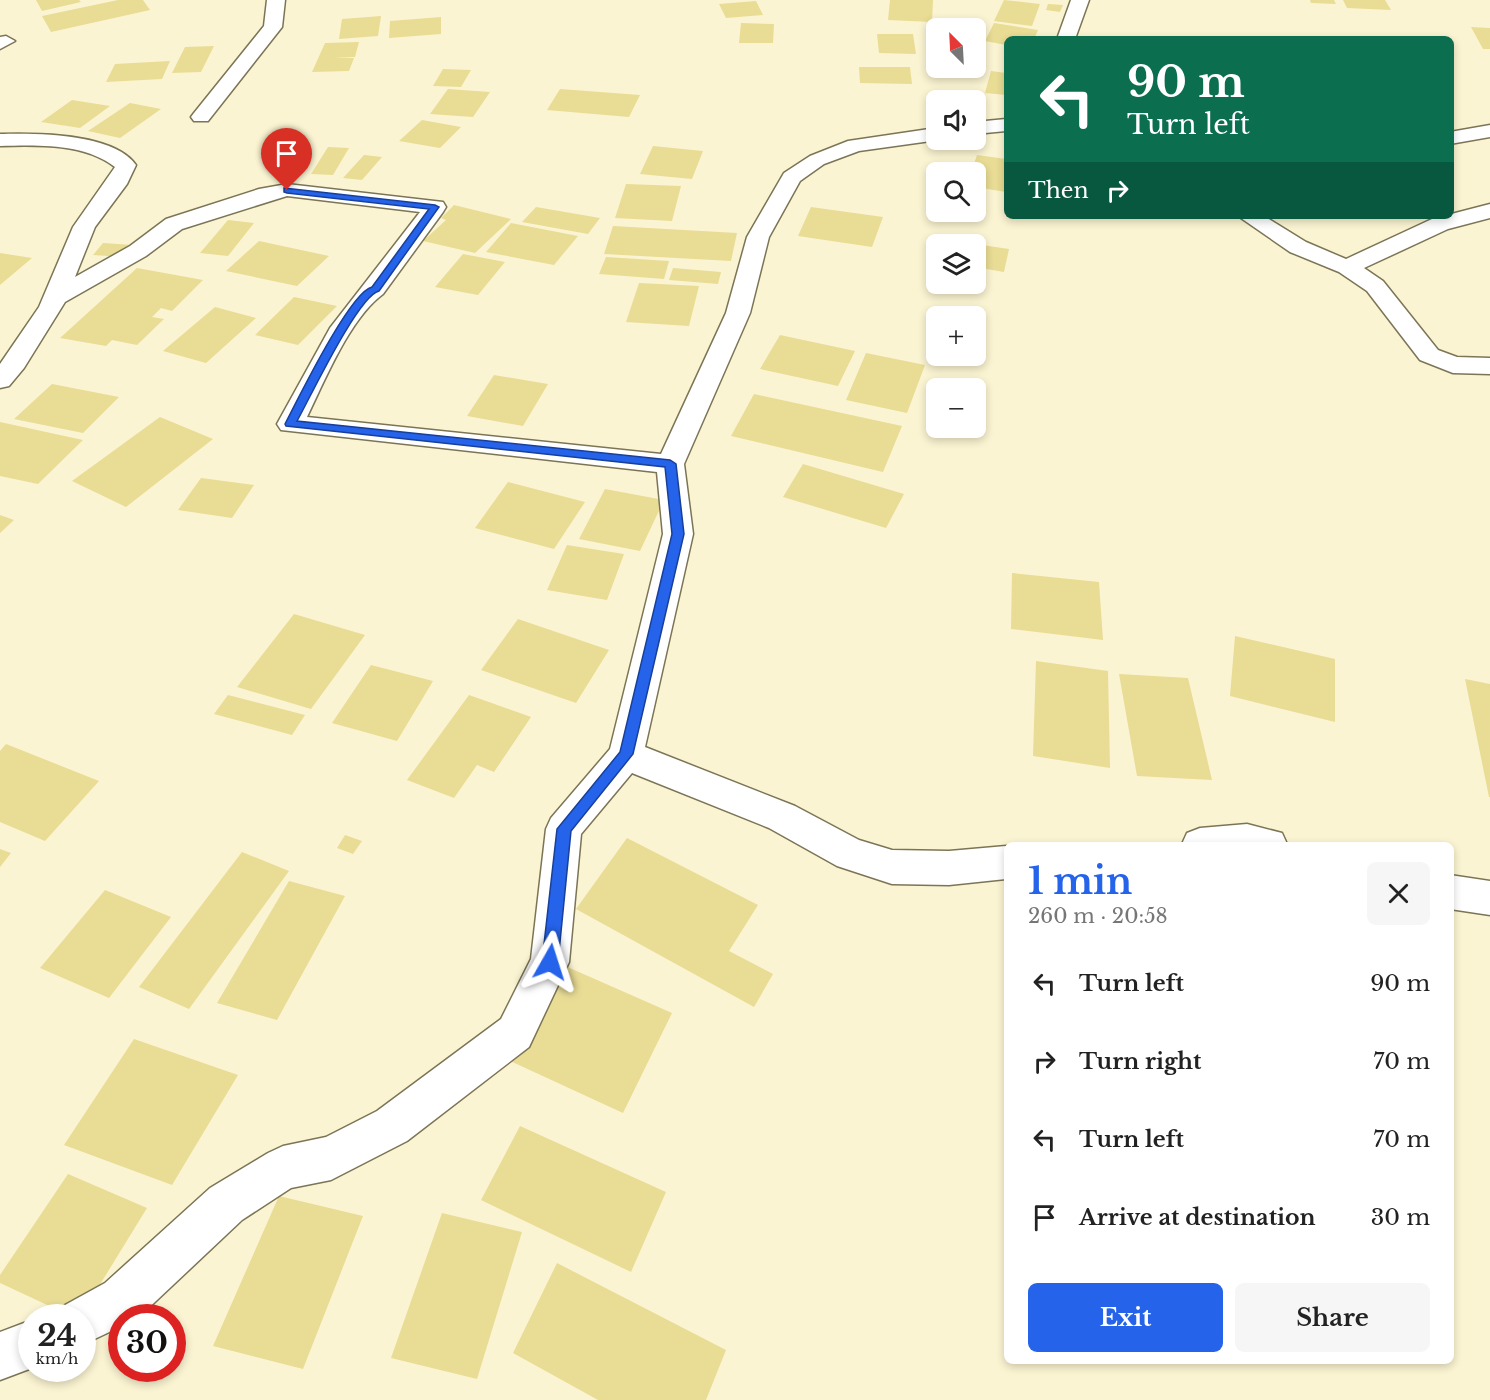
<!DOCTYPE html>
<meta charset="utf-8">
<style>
:root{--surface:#fff;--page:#f6f6f6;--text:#222;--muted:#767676;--accent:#2563eb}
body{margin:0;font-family:"Libre Baskerville",serif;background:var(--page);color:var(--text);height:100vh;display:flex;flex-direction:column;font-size:22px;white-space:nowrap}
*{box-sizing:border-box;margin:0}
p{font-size:20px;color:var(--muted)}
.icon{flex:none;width:33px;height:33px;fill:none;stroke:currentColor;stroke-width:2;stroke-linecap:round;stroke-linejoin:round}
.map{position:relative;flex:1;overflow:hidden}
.details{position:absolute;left:1004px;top:842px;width:450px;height:522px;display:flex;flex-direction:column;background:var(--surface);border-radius:9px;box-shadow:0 3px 9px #0003}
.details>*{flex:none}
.top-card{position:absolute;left:1004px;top:36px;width:450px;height:183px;border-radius:9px;box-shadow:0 3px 9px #0003;background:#0b6e4f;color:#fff;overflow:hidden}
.needle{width:39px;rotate:336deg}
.buttons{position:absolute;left:926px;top:18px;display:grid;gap:12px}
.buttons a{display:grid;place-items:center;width:60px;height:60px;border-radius:9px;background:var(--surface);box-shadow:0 3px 9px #0003;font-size:30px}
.speed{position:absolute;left:18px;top:1304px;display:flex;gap:12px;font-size:30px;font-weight:700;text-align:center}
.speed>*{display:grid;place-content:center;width:78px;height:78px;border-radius:50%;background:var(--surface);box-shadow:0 3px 9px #0003;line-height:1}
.speed small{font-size:15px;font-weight:400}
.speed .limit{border:9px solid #d22;background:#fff;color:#111}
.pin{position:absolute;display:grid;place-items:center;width:51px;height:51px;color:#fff;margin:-62px -26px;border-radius:50% 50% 50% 0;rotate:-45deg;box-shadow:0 0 6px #0007}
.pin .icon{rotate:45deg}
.me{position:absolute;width:66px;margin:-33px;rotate:6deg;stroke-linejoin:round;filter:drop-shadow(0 0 4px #0008)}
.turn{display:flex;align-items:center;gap:21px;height:126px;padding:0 24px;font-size:27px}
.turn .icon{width:78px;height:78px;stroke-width:2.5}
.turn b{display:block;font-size:42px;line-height:51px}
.then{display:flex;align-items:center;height:57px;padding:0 24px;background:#0003;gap:12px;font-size:22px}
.round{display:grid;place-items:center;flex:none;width:63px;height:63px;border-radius:9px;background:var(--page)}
.summary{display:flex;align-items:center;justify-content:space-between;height:102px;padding:0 24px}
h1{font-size:36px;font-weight:800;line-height:45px;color:var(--accent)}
.action{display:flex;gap:12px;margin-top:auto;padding:12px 24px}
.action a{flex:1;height:69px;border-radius:9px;background:var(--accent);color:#fff;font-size:24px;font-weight:800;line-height:69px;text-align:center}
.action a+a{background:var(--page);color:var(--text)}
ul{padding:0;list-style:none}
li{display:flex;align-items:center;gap:18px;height:78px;padding:0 24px}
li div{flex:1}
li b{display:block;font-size:22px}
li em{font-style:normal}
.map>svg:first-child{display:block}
.building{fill:#e9dc95}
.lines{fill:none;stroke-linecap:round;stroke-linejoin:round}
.minor-casing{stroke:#7b7556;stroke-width:3}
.minor{fill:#fff;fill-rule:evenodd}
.route{fill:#2563eb;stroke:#184099;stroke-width:1.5}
</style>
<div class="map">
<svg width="1490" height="1400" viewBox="0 0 1490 1400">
<rect width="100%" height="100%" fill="#fbf4d2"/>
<path class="building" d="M36,0h43l2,2 -39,9z
M118,0h25l7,10 -99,22 -9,-16z
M890,0h43l-1,22 -44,-2z
M1004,0l36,4 -8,22 -38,-5z
M1310,0h24l2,4 -25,-1z
M1343,0h42l6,10 -44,-2z
M756,1l7,14 -37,3 -7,-14z
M1048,4l15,1 -3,7 -14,-2z
M381,16l-3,20 -39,3 3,-20z
M441,17v17l-52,4 1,-17z
M741,23l33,1 -1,19h-34z
M994,23l44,7 -4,9h-28v6l-21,-4z
M1471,27l19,1v21h-7z
M877,34h36l3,20 -37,-1z
M359,42l-4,15h-21l20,1 -5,13 -37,1 13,-29z
M214,46l-13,26 -29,1 13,-26z
M170,61l-8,18 -56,3 9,-18z
M859,67h51l2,17 -52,-1z
M443,69l28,1 -10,17 -28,-1z
M991,71l15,2v22l-21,-2z
M448,89l42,3 -17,25 -43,-3z
M560,89l80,6 -11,22 -82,-7z
M72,100l38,6 -30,22 -39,-6z
M130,103l31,6 -41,29 -32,-7z
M422,120l39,7 -21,21 -41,-7z
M653,146l50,5 -11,28 -52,-5z
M328,147l21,1 -16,27 -22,-1z
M364,155l18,2 -20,23 -19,-2z
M977,155l29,4v33l-31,-5v-15h-4z
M626,184l55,2 -9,35 -57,-3z
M454,205l57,14 -36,34 -52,-12 23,-21 -5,-2z
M536,207l64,11 -12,16 -66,-12z
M811,207l72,10 -11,30 -74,-11z
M228,220l26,3 -26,33 -28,-3z
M511,223l67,13 -24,29 -68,-13z
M613,226l124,7 -6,28 -127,-7z
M259,241l70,15 -32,30 -71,-15z
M103,243l30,2 -10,12 -30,-2z
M975,244l34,5 -5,23 -29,-5z
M0,253l32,5 -32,27z
M463,254l42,8 -27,33 -43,-8z
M606,257l63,4 -5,18 -65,-5z
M137,268l66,12 -31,31 -11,-3 -9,9 12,2 -27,26 -25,-5 -6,6 -46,-8z
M673,268l48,4 -3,12 -49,-4z
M639,283l60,3 -10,40 -63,-4z
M294,297l43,9 -39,39 -43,-10z
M215,307l41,11 -50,45 -43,-12z
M780,335l75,16 -17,35 -78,-17z
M866,353l59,12 -18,48 -61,-13z
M494,375l54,9 -25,42 -56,-10z
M52,384l67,13 -36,36 -69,-14z
M754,394l148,32 -19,46 -152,-36z
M160,417l53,22 -87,68 -54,-26z
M0,422l83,18 -45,44 -38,-8z
M803,464l101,30 -18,34 -103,-31z
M201,478l53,7 -22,33 -54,-8z
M508,482l77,20 -31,47 -79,-21z
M605,489l59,11 -24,51 -61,-12z
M0,515l14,5 -14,13z
M567,545l57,9 -17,46 -60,-10z
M1012,573l87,9 4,58 -92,-11z
M294,614l71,21 -54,74 -74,-22z
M518,619l91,31 -33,53 -95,-33z
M1235,636l100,23v63l-105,-26z
M1036,661l72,10 2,97 -77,-12z
M371,665l62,16 -36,60 -65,-18z
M1119,674l69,4 24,102 -75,-4z
M1465,679l25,5v113h-1z
M228,695l77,20 -13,20 -78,-21z
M469,695l62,22 -37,55 -17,-7 -23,33 -47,-18z
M6,744l93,37 -54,60 -45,-19v-71z
M345,835l17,6 -9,13 -16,-6z
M627,838l131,67 -29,46 44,23 -19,33 -178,-98z
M0,849l11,4 -11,14z
M242,852l47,19 -100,138 -50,-22z
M289,881l56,15 -68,124 -60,-17z
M105,890l66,27 -62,81 -69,-30z
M563,965l109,48 -49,100 -115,-53z
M134,1039l104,36 -66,110 -108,-40z
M520,1126l146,66 -35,80 -150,-72z
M68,1174l79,34 -67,109h-7l-73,-34v-8z
M279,1196l84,20 -60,153 -90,-23z
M442,1213l80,19 -45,147 -86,-21z
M557,1263l169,87 -20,50h-108l-85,-47z"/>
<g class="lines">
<defs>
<path id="minor" d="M267,0h18l-3,27 -74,94h-14l-3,-4 3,-4 70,-87z
M1071,0h18l-14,39h-18z
M6,36l9,5 -15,8v-12z
M1006,119v12l-31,3v-12z
M1490,125v12l-40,7v-12z
M936,128l2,12 -79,11 -35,13 -24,17 -31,56 -19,76 -66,151 9,70 -48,213 150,59 64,34 33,10 57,1 57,-5v33l-57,6 -57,-1 -55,-18 -68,-38 -137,-55 -51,61 -12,128 -40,85 -122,94 -76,39 -40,8 -49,32 -103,97h-17v9l-40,19v-28h-22l5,-12 40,-22 105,-95 58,-35 15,-7 43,-9 51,-26 124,-92 30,-60 15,-130 5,-11 59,-69 53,-215 -6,-62 -376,-42 -4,-6 53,-96 90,-116 -133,-16 -105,33 -36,27 -81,46 -41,66 -15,18 -9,2v-24l39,-57 34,-80 42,-60c-31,-24 -78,-22 -115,-21v-12c35,-1 114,-1 136,31l-9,19 -32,43 -20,50 55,-31 36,-27 93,-30 28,-5 156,18 3,5 -3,5 -60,82c-33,24 -58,86 -76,123l354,37 65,-141 21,-76 37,-64 26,-17 38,-15z
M1490,204v14l-42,11 -84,39 19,13 55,69 19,7 33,1v16l-37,-1 -33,-13 -53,-69 -28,-19 -49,-20 -52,-36h26l42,26 40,17 86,-40z
M1247,824l35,9 5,11h-105l5,-11 13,-5z
M1450,875l40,6v34l-40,-6z
M32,1320v48l-32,12v-48z"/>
</defs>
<use href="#minor" class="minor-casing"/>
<use href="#minor" class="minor"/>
</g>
<path class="route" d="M284,188l151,17 4,2 -60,84c-21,5 -69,107 -82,130l373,39 6,4 8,70 -51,220 -62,77 -13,131 -3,6 -5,2 -6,-2 -2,-6 15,-133 63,-77 52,-218 -7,-67 -379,-41 -1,-2c13,-25 65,-132 87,-137l57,-78 -142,-16 -3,-1z"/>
</svg>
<div class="buttons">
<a><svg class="needle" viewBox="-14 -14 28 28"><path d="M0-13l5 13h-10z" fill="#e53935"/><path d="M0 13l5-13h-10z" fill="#767676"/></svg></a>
<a><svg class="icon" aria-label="sound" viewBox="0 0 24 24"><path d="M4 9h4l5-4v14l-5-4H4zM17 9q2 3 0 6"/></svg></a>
<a><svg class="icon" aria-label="search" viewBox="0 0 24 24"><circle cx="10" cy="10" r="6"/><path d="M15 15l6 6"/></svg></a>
<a><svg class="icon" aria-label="layers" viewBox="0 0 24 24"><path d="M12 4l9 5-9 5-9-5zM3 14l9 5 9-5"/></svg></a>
<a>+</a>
<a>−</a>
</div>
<div class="speed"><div>24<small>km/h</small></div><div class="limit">30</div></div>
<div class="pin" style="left:287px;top:190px;background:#d93025"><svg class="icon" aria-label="arrive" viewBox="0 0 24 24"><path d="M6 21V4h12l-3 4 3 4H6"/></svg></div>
<svg class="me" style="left:550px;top:962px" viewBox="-20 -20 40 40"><path d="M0-17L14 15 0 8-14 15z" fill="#2563eb" stroke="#fff" stroke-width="4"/></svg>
<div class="top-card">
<div class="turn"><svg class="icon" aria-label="left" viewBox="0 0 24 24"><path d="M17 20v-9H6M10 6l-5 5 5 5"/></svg><div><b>90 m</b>Turn left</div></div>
<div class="then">Then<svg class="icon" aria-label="right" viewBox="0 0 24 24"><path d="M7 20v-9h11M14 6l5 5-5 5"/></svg></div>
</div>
<section class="details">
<div class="summary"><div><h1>1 min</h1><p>260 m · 20:58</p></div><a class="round"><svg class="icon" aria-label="close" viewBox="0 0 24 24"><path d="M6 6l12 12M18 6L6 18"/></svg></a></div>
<ul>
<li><svg class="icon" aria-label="left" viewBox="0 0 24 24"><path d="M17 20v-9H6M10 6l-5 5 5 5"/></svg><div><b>Turn left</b></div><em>90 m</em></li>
<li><svg class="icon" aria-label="right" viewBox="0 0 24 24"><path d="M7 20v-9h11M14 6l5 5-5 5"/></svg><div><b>Turn right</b></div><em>70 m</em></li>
<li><svg class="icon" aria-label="left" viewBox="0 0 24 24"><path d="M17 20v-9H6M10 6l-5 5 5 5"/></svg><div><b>Turn left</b></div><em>70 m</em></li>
<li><svg class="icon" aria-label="arrive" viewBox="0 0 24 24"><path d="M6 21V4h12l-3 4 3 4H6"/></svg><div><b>Arrive at destination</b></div><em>30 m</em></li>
</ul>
<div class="action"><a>Exit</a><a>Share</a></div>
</section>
</div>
